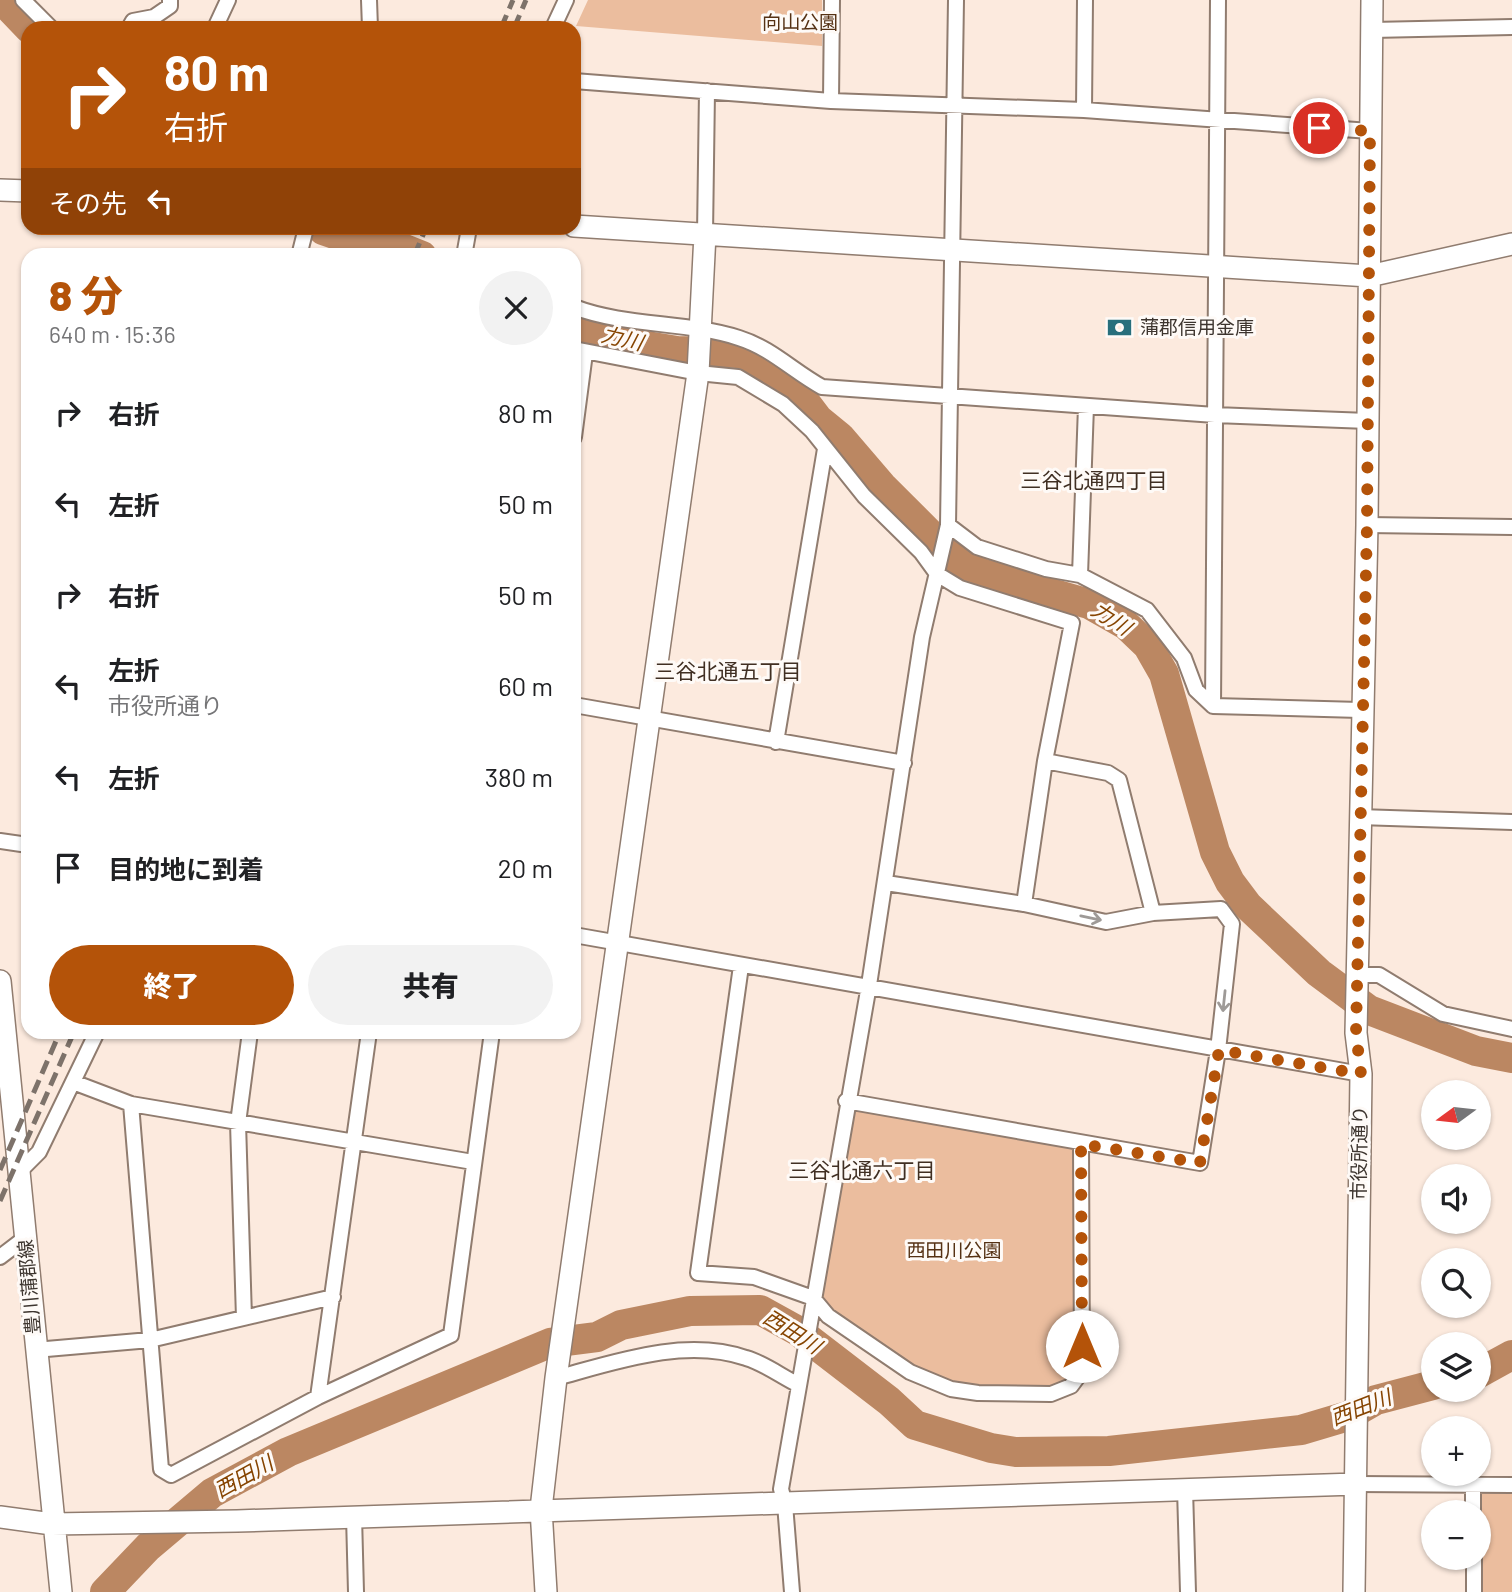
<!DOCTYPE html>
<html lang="ja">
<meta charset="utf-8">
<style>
:root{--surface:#fff;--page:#f2f2f2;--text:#202124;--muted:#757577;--accent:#b45309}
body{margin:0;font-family:Barlow,"Noto Sans JP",sans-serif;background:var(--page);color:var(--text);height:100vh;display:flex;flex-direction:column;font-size:26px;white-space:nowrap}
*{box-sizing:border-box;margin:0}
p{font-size:23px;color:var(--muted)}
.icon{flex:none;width:38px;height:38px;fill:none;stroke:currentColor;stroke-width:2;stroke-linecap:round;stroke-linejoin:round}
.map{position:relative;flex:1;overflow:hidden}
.drawer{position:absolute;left:21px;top:248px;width:560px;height:791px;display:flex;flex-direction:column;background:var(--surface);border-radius:21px;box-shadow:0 2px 5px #0004}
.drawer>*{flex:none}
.top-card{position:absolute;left:21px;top:21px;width:560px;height:214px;border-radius:21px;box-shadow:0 2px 5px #0004;background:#b45309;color:#fff;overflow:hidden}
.needle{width:46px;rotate:255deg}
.tools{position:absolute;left:1421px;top:1080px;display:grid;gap:14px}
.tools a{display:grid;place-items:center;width:70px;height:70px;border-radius:50%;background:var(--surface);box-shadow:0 2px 5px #0004;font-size:35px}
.pin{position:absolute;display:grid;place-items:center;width:60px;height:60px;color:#fff;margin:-30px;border:4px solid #fff;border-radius:50%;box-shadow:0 2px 7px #0007}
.me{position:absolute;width:77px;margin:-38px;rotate:0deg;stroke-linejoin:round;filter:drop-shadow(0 0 5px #0008)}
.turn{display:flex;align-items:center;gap:24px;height:147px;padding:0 28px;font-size:32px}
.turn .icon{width:91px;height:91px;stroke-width:2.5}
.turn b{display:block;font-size:49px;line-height:60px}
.then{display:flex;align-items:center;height:66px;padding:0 28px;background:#0003;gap:14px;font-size:26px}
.round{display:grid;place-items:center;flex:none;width:74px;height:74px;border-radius:37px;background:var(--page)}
.head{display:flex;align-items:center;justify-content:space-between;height:119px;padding:0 28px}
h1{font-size:42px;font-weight:800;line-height:52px;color:var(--accent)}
.action{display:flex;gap:14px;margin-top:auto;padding:14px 28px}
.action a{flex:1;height:80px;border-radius:42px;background:var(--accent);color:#fff;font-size:28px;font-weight:800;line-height:80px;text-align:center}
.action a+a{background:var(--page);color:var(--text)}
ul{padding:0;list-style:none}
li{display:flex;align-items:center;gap:21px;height:91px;padding:0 28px}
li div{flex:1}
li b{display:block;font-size:26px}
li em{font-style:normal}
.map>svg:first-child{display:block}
.green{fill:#ebbd9e}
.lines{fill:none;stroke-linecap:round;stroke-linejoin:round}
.river{stroke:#bb8762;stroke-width:30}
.street-casing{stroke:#907c6f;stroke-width:18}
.secondary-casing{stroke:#907c6f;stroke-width:24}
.street{stroke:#fff;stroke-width:14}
.secondary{stroke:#fff;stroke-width:21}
.rail{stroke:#7d726a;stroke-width:5;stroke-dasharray:14 7;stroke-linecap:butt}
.oneway{stroke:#9e9a97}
.route{stroke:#b45309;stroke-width:12;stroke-dasharray:0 21.6}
.labels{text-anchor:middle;stroke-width:6;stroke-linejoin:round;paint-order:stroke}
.park-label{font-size:19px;fill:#553114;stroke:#fefaf7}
.poi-label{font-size:19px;fill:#3d352f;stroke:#fefaf7;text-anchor:start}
.street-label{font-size:19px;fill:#3d352f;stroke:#fefaf7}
.water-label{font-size:21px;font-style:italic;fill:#864401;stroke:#fefaf7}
.neighbourhood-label{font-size:21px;fill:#402f23;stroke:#fefaf7}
</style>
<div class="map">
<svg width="1512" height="1592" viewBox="0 0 1512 1592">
<rect width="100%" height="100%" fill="#fceade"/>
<path class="green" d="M588,0h234v46l-246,-20z
M846,1101l235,43 1,227 -11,15 -93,7 -68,-21 -97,-73z
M1473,1484l39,1v107h-38c5,-37 6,-71 -1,-108z"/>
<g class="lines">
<path class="river" d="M2,0l27,28
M323,230l26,9 28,-1 45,18
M574,328l43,13 60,10 60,2 53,29 28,37 22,18 42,49 75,75 24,12 108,31 37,21 22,21 16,28 51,178 15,30 18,24 71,67 50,37 107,41 36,7
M1479,1373l33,-18
M105,1592l43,-45 64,-54 76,-41 262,-109 47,-6 24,-12 69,-14 70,-1 38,21 91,70 26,24 76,23 25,4 93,-1 192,-21 47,-14 28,-16 57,-15"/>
<defs>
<path id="street" d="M23,0l28,28
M369,0l1,28
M129,28l4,-7 21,-4 16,-11v-6
M215,28l13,-28
M553,28l13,-28
M1372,30l140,-3
M574,81l257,20 253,9 286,21
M831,101l1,-101
M1084,110l1,-110
M705,234l2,-143
M299,256l7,-28
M464,256l5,-28
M574,307c52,20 113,14 165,31 32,10 54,33 83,49l393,28 153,6
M574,349l124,24 40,4 45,27 29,27 52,65 57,56 16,22 23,14 112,35 -27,138 -21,143 -138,-21
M574,437l11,-84
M948,525l29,22 69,22 34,6 67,35 37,48 12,32 17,16 147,4
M1367,525l145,2
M1080,575l6,-169
M574,705l330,58
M1213,706l5,-706
M776,742l49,-293
M1045,761l63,12 11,7 34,133
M1359,817l153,5
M0,841l28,4
M574,935l787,139
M741,966l-43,307 56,4 59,21 15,18 82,56 41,17 27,4 73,1 20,-8 11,-15 -1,-227
M1358,975h21l64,39 69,15
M73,1082l58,22 342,58
M846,1101l354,62 18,-113 14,-126 -11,-15 -68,4 -47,9 -82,-18
M131,1104l30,365 10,6 147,-78 133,-62 41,-303
M19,1172l20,-20 58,-120
M0,1257l25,-19
M244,1318l-6,-195 12,-91
M35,1350l115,-10 183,-43
M556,1378c59,-16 129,-41 190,-20 18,5 36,19 53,27
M318,1397l51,-365
M1356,1484l156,1
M1473,1484v28
M1185,1489l3,103
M354,1516l2,76
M1474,1558v34
M792,1592l-7,-88 -4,-15 88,-504 53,-348 26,-112 8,-525"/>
<path id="secondary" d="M0,190l28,1
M574,226l795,50 143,-32
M0,981l61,611
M0,1517l52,7 185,-3 1119,-37
M546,1592l-5,-83 15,-131 142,-1005 7,-139
M1354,1592l7,-518 -5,-41 11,-508 5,-525"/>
</defs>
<use href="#street" class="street-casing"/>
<use href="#secondary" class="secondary-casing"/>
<use href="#street" class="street"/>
<use href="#secondary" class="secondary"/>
<path class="rail" d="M501,28l12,-28
M514,28l12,-28
M414,256l12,-28
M0,1170l60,-138
M0,1201l74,-169"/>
</g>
<defs><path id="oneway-shaft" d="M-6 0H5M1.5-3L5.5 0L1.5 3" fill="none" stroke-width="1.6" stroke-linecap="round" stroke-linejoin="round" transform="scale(1.75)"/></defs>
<g class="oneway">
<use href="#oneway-shaft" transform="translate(1091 918) rotate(12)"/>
<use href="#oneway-shaft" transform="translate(1224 1001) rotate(96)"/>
</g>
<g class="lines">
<path class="route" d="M1082,1346l-1,-202 119,19 19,-113 142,24 -5,-41 11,-508 3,-394 -51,-3"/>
</g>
<defs>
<symbol id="bank-bare" viewBox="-9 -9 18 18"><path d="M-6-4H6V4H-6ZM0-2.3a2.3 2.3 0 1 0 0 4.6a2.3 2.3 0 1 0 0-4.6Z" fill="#286f7c" stroke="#fefaf7" stroke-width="2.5" paint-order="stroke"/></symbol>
</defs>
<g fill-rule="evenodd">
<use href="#bank-bare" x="1102" y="310" width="35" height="35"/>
</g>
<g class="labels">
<g class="park-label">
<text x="800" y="29">向山公園</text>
<text x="954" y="1257">西田川公園</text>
</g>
<g class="poi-label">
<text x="1140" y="334">蒲郡信用金庫</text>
</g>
<g class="street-label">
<text transform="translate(1359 1153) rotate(-89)" y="7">市役所通り</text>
<text transform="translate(29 1287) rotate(-95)" y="7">豊川蒲郡線</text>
</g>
<g class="water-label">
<text transform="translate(622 339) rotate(13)" y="7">力川</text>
<text transform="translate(1111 619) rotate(33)" y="7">力川</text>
<text transform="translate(792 1332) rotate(32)" y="7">西田川</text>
<text transform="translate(1361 1408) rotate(-21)" y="7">西田川</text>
<text transform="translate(244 1477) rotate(-29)" y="7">西田川</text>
</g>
<g class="neighbourhood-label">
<text x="1094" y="488">三谷北通四丁目</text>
<text x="728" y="679">三谷北通五丁目</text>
<text x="862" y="1178">三谷北通六丁目</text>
</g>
</g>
</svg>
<div class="tools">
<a><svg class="needle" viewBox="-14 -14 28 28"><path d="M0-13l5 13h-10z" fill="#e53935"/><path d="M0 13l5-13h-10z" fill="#757577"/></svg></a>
<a><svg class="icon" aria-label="sound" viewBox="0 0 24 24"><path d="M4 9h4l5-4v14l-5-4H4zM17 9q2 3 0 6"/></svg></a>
<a><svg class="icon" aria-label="search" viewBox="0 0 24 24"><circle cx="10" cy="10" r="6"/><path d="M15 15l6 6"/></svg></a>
<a><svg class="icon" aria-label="layers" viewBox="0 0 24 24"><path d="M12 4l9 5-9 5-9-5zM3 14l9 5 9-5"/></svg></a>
<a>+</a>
<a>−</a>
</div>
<div class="pin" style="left:1319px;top:128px;background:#d93025"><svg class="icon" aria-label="arrive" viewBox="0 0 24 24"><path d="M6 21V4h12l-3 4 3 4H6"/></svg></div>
<svg class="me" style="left:1082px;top:1346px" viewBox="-20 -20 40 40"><circle r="19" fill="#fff"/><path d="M0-13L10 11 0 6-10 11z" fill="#b45309"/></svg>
<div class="top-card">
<div class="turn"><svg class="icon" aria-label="right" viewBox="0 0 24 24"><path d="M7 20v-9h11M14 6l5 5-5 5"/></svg><div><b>80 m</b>右折</div></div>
<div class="then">その先<svg class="icon" aria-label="left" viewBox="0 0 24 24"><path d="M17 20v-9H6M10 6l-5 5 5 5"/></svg></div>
</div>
<section class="drawer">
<div class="head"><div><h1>8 分</h1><p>640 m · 15:36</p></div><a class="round"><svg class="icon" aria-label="close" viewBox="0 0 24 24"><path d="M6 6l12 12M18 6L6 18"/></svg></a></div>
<ul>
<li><svg class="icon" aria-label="right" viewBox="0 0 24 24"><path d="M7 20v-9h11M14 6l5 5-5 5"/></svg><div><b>右折</b></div><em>80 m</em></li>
<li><svg class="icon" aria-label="left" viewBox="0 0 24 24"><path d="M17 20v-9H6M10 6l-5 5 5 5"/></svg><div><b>左折</b></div><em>50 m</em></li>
<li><svg class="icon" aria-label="right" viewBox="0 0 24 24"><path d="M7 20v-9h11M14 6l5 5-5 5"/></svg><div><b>右折</b></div><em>50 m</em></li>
<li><svg class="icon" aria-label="left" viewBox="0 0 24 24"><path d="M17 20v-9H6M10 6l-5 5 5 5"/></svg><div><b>左折</b><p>市役所通り</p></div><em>60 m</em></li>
<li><svg class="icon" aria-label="left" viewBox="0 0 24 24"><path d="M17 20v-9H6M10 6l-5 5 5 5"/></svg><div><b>左折</b></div><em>380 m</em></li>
<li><svg class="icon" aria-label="arrive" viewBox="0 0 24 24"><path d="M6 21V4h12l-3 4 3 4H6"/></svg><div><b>目的地に到着</b></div><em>20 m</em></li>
</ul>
<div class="action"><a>終了</a><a>共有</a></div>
</section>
</div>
